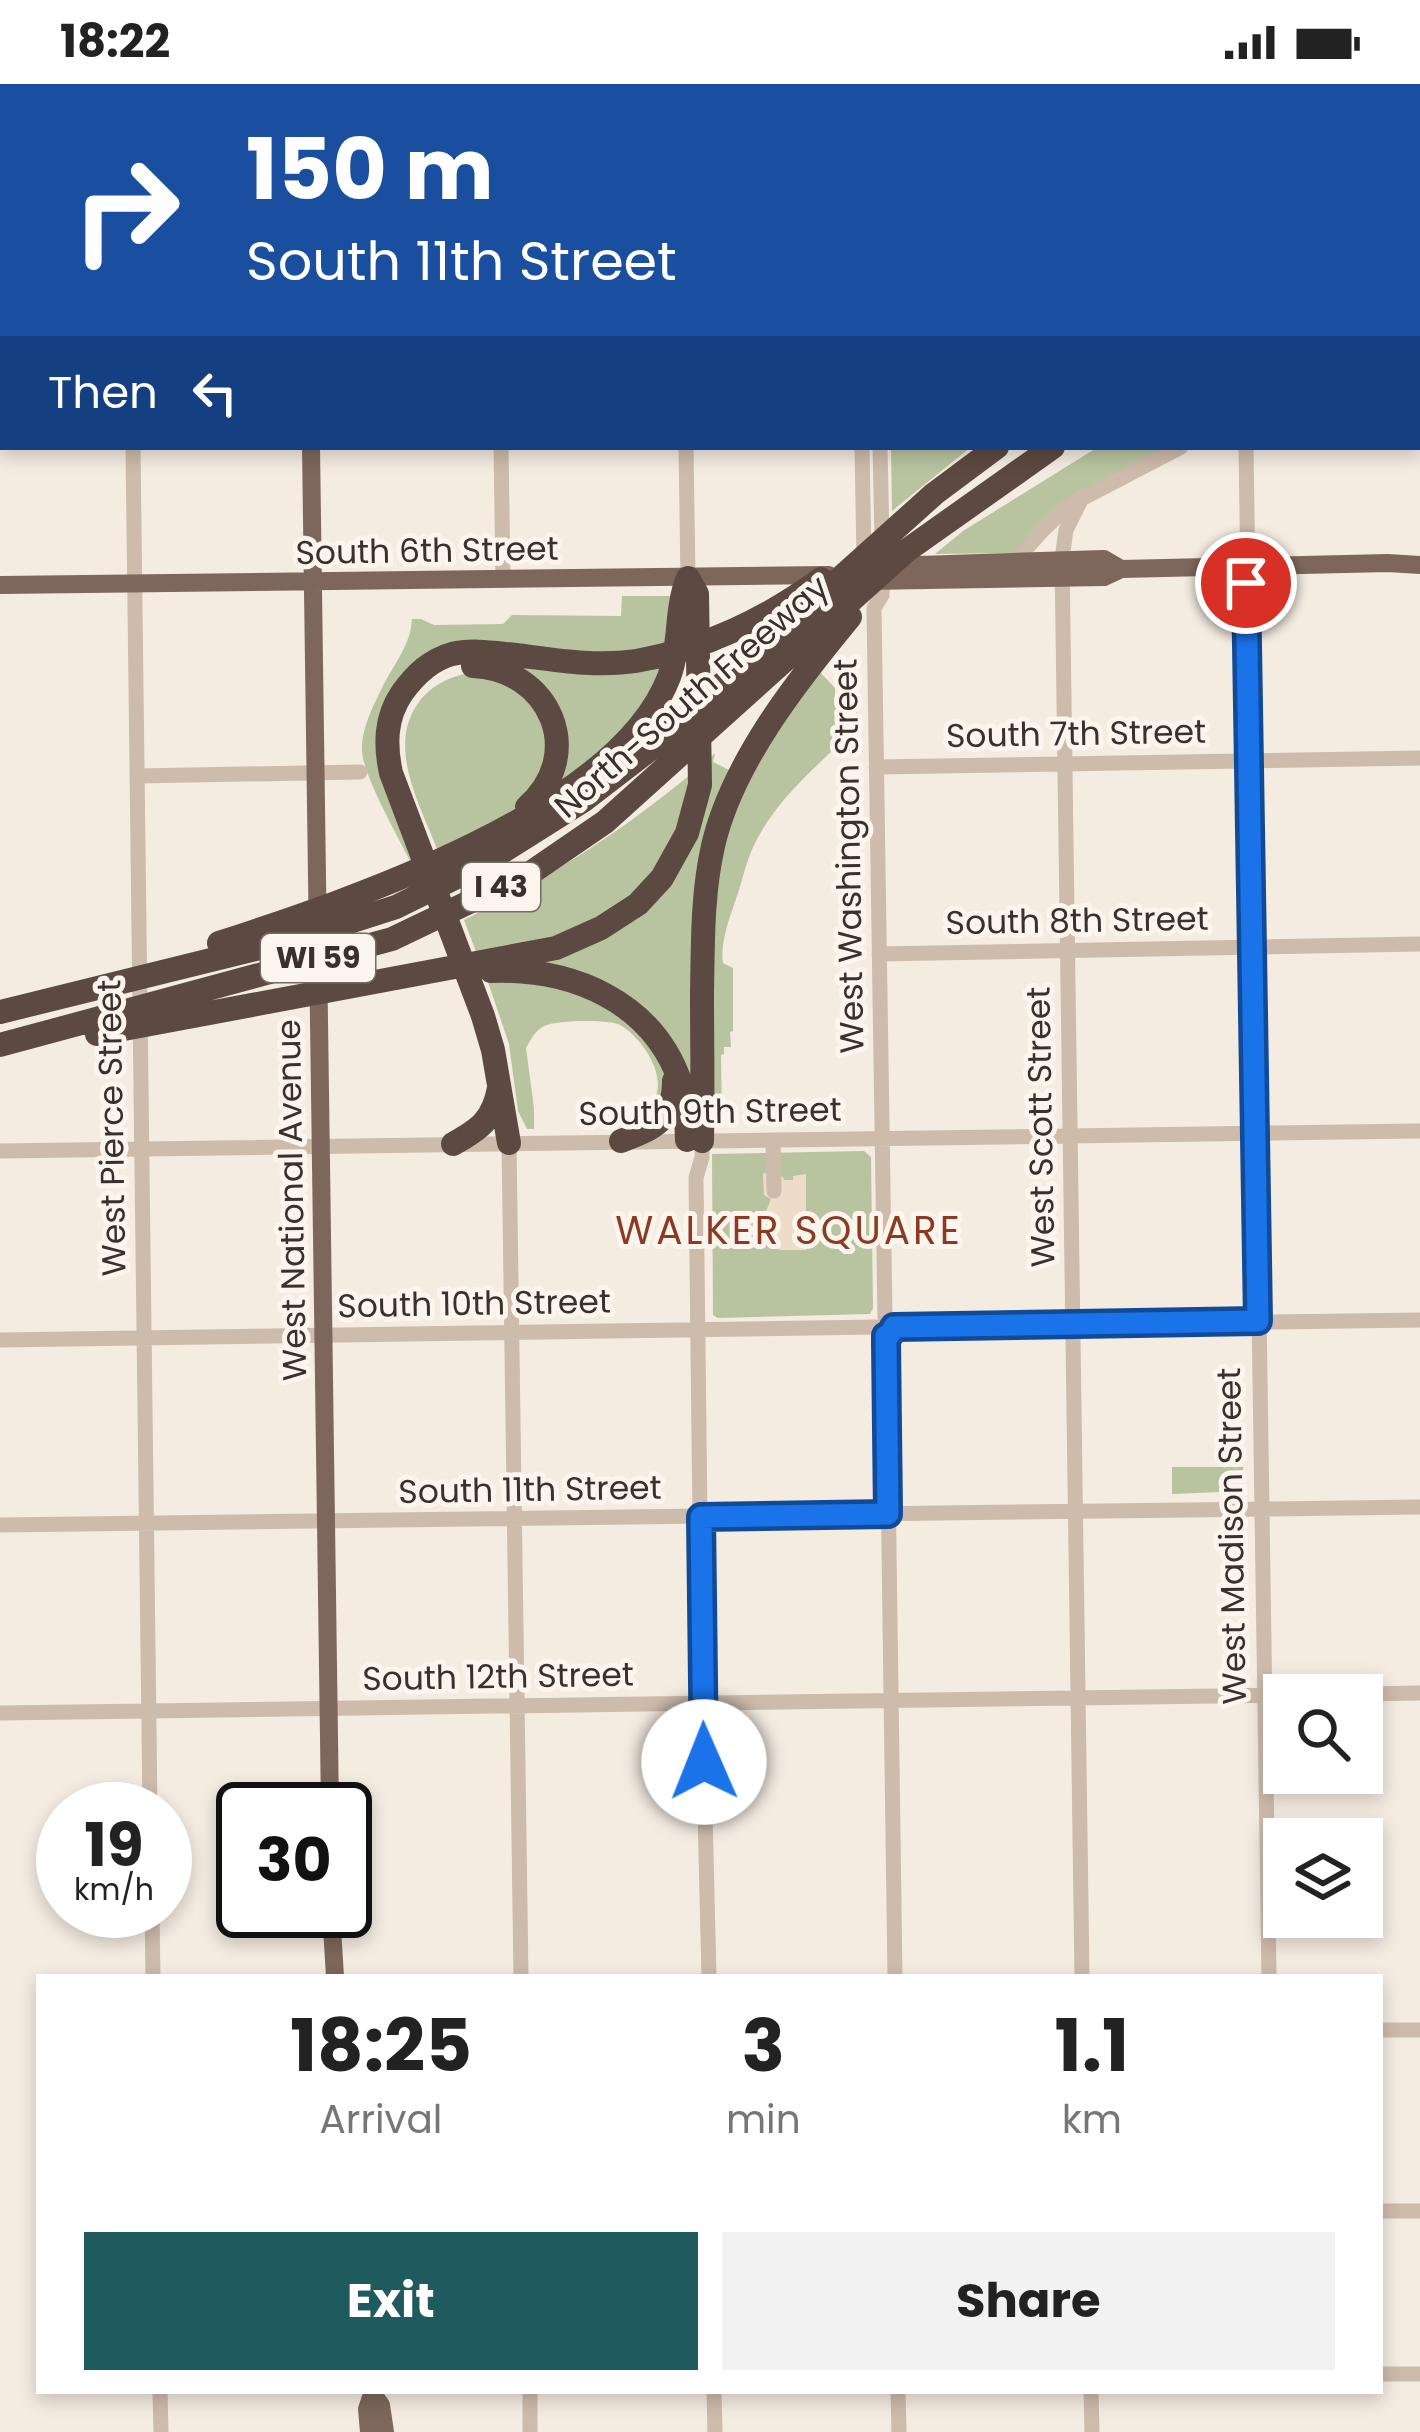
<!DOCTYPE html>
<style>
:root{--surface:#fff;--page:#f2f2f2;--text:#222;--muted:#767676;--accent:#1f5a5e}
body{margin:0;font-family:Poppins,sans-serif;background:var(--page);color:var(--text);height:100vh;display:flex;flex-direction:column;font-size:45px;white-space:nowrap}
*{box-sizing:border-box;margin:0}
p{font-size:39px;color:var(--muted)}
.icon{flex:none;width:66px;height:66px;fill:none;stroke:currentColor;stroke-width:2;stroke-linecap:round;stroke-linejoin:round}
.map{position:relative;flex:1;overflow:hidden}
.side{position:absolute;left:36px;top:1890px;width:1347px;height:420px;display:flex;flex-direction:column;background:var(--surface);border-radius:0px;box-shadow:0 6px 18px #0003}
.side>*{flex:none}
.banner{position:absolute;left:0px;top:0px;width:1422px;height:366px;box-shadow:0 6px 18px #0003;background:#1a4fa0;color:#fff;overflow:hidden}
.controls{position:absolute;left:1263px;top:1590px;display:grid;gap:24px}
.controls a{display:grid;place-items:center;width:120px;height:120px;border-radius:0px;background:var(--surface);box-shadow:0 6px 18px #0003;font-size:60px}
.speed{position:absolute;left:36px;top:1698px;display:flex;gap:24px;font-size:60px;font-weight:700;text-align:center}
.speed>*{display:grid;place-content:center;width:156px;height:156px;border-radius:50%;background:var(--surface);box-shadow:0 6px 18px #0003;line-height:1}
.speed small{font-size:30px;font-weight:400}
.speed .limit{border:6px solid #111;border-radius:18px;background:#fff;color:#111}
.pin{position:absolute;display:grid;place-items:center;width:102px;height:102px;color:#fff;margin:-51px;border:6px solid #fff;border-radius:50%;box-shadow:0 3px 12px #0007}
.me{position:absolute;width:132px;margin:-66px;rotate:359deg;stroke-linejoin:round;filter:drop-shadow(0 0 9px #0008)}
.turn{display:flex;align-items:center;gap:42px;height:252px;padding:0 48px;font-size:54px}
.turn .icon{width:156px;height:156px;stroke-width:2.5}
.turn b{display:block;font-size:84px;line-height:102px}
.then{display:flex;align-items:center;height:114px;padding:0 48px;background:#0003;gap:24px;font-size:45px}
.eta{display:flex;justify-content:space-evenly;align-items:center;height:204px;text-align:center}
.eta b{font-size:72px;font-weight:700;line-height:84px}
.primary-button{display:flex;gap:24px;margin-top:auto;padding:24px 48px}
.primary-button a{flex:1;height:138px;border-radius:0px;background:var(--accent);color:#fff;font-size:48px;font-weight:700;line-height:138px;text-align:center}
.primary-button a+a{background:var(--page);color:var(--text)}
.status{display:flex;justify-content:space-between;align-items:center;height:84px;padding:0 60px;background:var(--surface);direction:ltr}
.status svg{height:33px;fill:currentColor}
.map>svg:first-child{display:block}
.green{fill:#b8c4a0}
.plaza{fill:#ecdcc8}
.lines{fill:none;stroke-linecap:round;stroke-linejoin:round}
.minor{stroke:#cdbbac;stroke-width:15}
.major{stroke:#7d675c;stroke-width:18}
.highway{stroke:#5c4a42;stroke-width:24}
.route-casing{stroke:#114b97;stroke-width:30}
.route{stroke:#1a73e8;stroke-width:21}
.labels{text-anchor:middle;stroke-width:10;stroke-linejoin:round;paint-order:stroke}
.shield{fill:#fbf5ee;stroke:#756b66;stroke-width:3}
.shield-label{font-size:30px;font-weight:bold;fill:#3b302b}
.street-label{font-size:33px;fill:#3b302b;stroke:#fbf5ee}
.quarter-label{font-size:39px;letter-spacing:3px;fill:#8c3b22;stroke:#fbf5ee}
</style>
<div class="status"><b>18:22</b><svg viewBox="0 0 49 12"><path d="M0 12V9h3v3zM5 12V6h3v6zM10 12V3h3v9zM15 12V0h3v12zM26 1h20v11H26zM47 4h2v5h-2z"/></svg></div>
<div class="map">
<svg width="1420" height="2348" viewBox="0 0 1420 2348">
<rect width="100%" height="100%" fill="#f4ebe1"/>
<path class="green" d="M891,363h80l-79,64z
M1098,363h69l-99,52 -55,54 -78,1 28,-23z
M622,512h51l-4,52 -34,7 -157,-8 -89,54 28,163 -5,1c-12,-25 -49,-89 -50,-114 -1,-21 11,-45 20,-63 11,-23 29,-43 30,-69h9l13,6 69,-1 9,-9 109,1z
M473,575l117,11h32l43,-7c-25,69 -68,101 -126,141l-2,-2c74,-75 -34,-188 -116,-119 -19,16 -30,41 -28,66 2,34 23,71 36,104l-4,1c-12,-31 -30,-65 -34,-99 -7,-51 34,-92 82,-96z
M819,587l16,17v16h13v-8h9l1,46 -19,2c-31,30 -66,61 -85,101 -8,17 -12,37 -18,54 -7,20 -16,44 -13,64l10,5v63l-3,1 1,15h-7v7l-3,1 1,68 -9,2 -6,-204 24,-106 34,-68z
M476,588l16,2 47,32 10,54 -29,46 -81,48c-17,-46 -54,-107 -20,-152 14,-19 35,-27 57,-30z
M715,669l-2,9 24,12 -15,36 -27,298 -37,-78 -142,-64 132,-63 59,-142z
M691,690l-4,35 -32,69 -59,48 -118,31 -14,-37c82,-40 157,-88 227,-146z
M487,895l59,3 80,32 43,59 -5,34 -29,18 -16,2c9,-7 23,-12 31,-21 22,-25 -7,-68 -30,-81 -11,-6 -64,-5 -76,1 -9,5 -13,13 -18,22l8,60v21h-7l-9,-18 -9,-67z
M864,1067l7,6 2,151 -3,6 -152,4 -5,-3 -1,-161z
M1172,1383h71v24l-71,3z"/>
<path class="plaza" d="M767,1088l16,5 1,3h9v-4l13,-2v76h-26l-9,-5 1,-19 -7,-4 -1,-6 7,-17 -7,-4 -1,-21z"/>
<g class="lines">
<path class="minor" d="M495,0v3
M681,0v3
M863,0v3
M1052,0v3
M1238,0v3
M1419,104h1
M0,132l3,-1
M1419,292h1
M0,318h3
M133,363l17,1362
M501,363l2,133
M686,363l2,131
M862,363l2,111
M880,363l2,93
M1246,363l23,1530
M1009,484l33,-37 26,-25 113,-59
M883,486l-1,25 -8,13 11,710
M876,683l544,-9
M137,692l223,-4
M879,870l541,-10
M773,1056l1,51
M702,1057v16l-6,21 6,512 7,287
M509,1059l12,834
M0,1067l1420,-20
M894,1243l526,-7
M886,1252l9,641
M0,1256l876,-13
M0,1441l1420,-18
M1307,1611l113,-2
M0,1629l1284,-18
M152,1827l1,66
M1082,1893l-20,-1418 4,-29 17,-34
M1380,1946h40
M1380,2127h40
M1380,2290h40
M160,2307l1,41
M530,2307v41
M714,2307l1,41
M898,2307l1,41
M1091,2307l1,41"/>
<path class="major" d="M304,0v3
M1419,32l1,-7
M311,363l19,1362
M888,482l216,-7 17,10
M867,497l237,-4 17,-8 267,-6 32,2
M0,501l829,-10
M331,1827l4,66
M373,2310l8,11 4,27
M369,2348l-2,-23 6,-18"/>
<path class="highway" d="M1419,190h1
M1419,226h1
M1419,257h1
M473,582c77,3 114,88 54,141
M219,859c129,-42 398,-131 450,-266 12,-32 6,-68 19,-99
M491,887c81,-3 162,30 190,113 6,18 5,37 6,56
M0,928l296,-73 100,-32 85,-42 103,-65 65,-50 285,-256 63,-47
M97,950l459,-86 45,-20 37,-24 24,-26 25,-45 13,-48 -3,-191 -9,-16
M0,961l392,-106 140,-67 73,-50 301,-271 147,-104
M621,1057c32,-12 53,-21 53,-60
M702,1057c1,-49 0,-99 0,-148 1,-50 0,-98 11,-147 19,-83 84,-165 137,-229
M509,1059l-16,-93 -10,-34 -92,-243c-6,-28 -6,-55 11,-80 13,-18 28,-33 50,-39 21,-5 43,-1 64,1 40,5 80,12 120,6 66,-11 132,-43 185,-82
M453,1060c27,-15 40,-24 46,-56"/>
</g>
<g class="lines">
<defs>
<path id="route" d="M704,1678l-3,-245 187,-3 -2,-172v-6l4,-2 4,-7 364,-6 -12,-738"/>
</defs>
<use href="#route" class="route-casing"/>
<use href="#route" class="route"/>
</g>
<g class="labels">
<g class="shield">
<rect x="462" y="779" width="78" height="48" rx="9"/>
<rect x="261" y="850" width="114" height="48" rx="9"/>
</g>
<g class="shield-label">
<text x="501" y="813">I 43</text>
<text x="318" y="884">WI 59</text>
</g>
<g class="street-label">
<text transform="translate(427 466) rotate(-1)" y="12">South 6th Street</text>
<text transform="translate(691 612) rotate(-41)" y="12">North-South Freeway</text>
<text transform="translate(1076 649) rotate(-1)" y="12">South 7th Street</text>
<text transform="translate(848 772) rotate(-91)" y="12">West Washington Street</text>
<text transform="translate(1077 836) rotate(-1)" y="12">South 8th Street</text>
<text transform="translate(710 1027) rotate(-1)" y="12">South 9th Street</text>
<text transform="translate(1040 1043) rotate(-91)" y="12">West Scott Street</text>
<text transform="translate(111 1044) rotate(-91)" y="12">West Pierce Street</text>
<text transform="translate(291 1116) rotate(-91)" y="12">West National Avenue</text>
<text transform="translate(474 1219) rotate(-1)" y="12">South 10th Street</text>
<text transform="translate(530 1405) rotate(-1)" y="12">South 11th Street</text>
<text transform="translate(1231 1452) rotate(-91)" y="12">West Madison Street</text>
<text transform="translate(498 1592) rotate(-1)" y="12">South 12th Street</text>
</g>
<g class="quarter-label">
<text x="789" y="1160">WALKER SQUARE</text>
</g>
</g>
</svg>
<div class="controls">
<a><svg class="icon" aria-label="search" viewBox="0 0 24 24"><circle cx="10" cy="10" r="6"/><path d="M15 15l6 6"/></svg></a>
<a><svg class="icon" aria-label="layers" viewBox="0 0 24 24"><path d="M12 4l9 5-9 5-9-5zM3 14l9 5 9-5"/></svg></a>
</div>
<div class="speed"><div>19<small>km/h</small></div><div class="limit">30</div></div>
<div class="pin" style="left:1246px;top:499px;background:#d93025"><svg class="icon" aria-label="arrive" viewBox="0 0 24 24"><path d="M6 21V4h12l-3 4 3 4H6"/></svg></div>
<svg class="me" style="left:704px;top:1678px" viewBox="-20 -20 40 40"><circle r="19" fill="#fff"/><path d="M0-13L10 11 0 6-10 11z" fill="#1a73e8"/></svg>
<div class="banner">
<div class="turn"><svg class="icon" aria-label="right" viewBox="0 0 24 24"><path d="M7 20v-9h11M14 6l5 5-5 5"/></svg><div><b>150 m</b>South 11th Street</div></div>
<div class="then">Then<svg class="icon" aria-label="left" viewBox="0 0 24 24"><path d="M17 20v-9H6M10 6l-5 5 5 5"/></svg></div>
</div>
<section class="side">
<div class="eta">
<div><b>18:25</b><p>Arrival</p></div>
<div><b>3</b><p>min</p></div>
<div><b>1.1</b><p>km</p></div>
</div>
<div class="primary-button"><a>Exit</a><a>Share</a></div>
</section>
</div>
